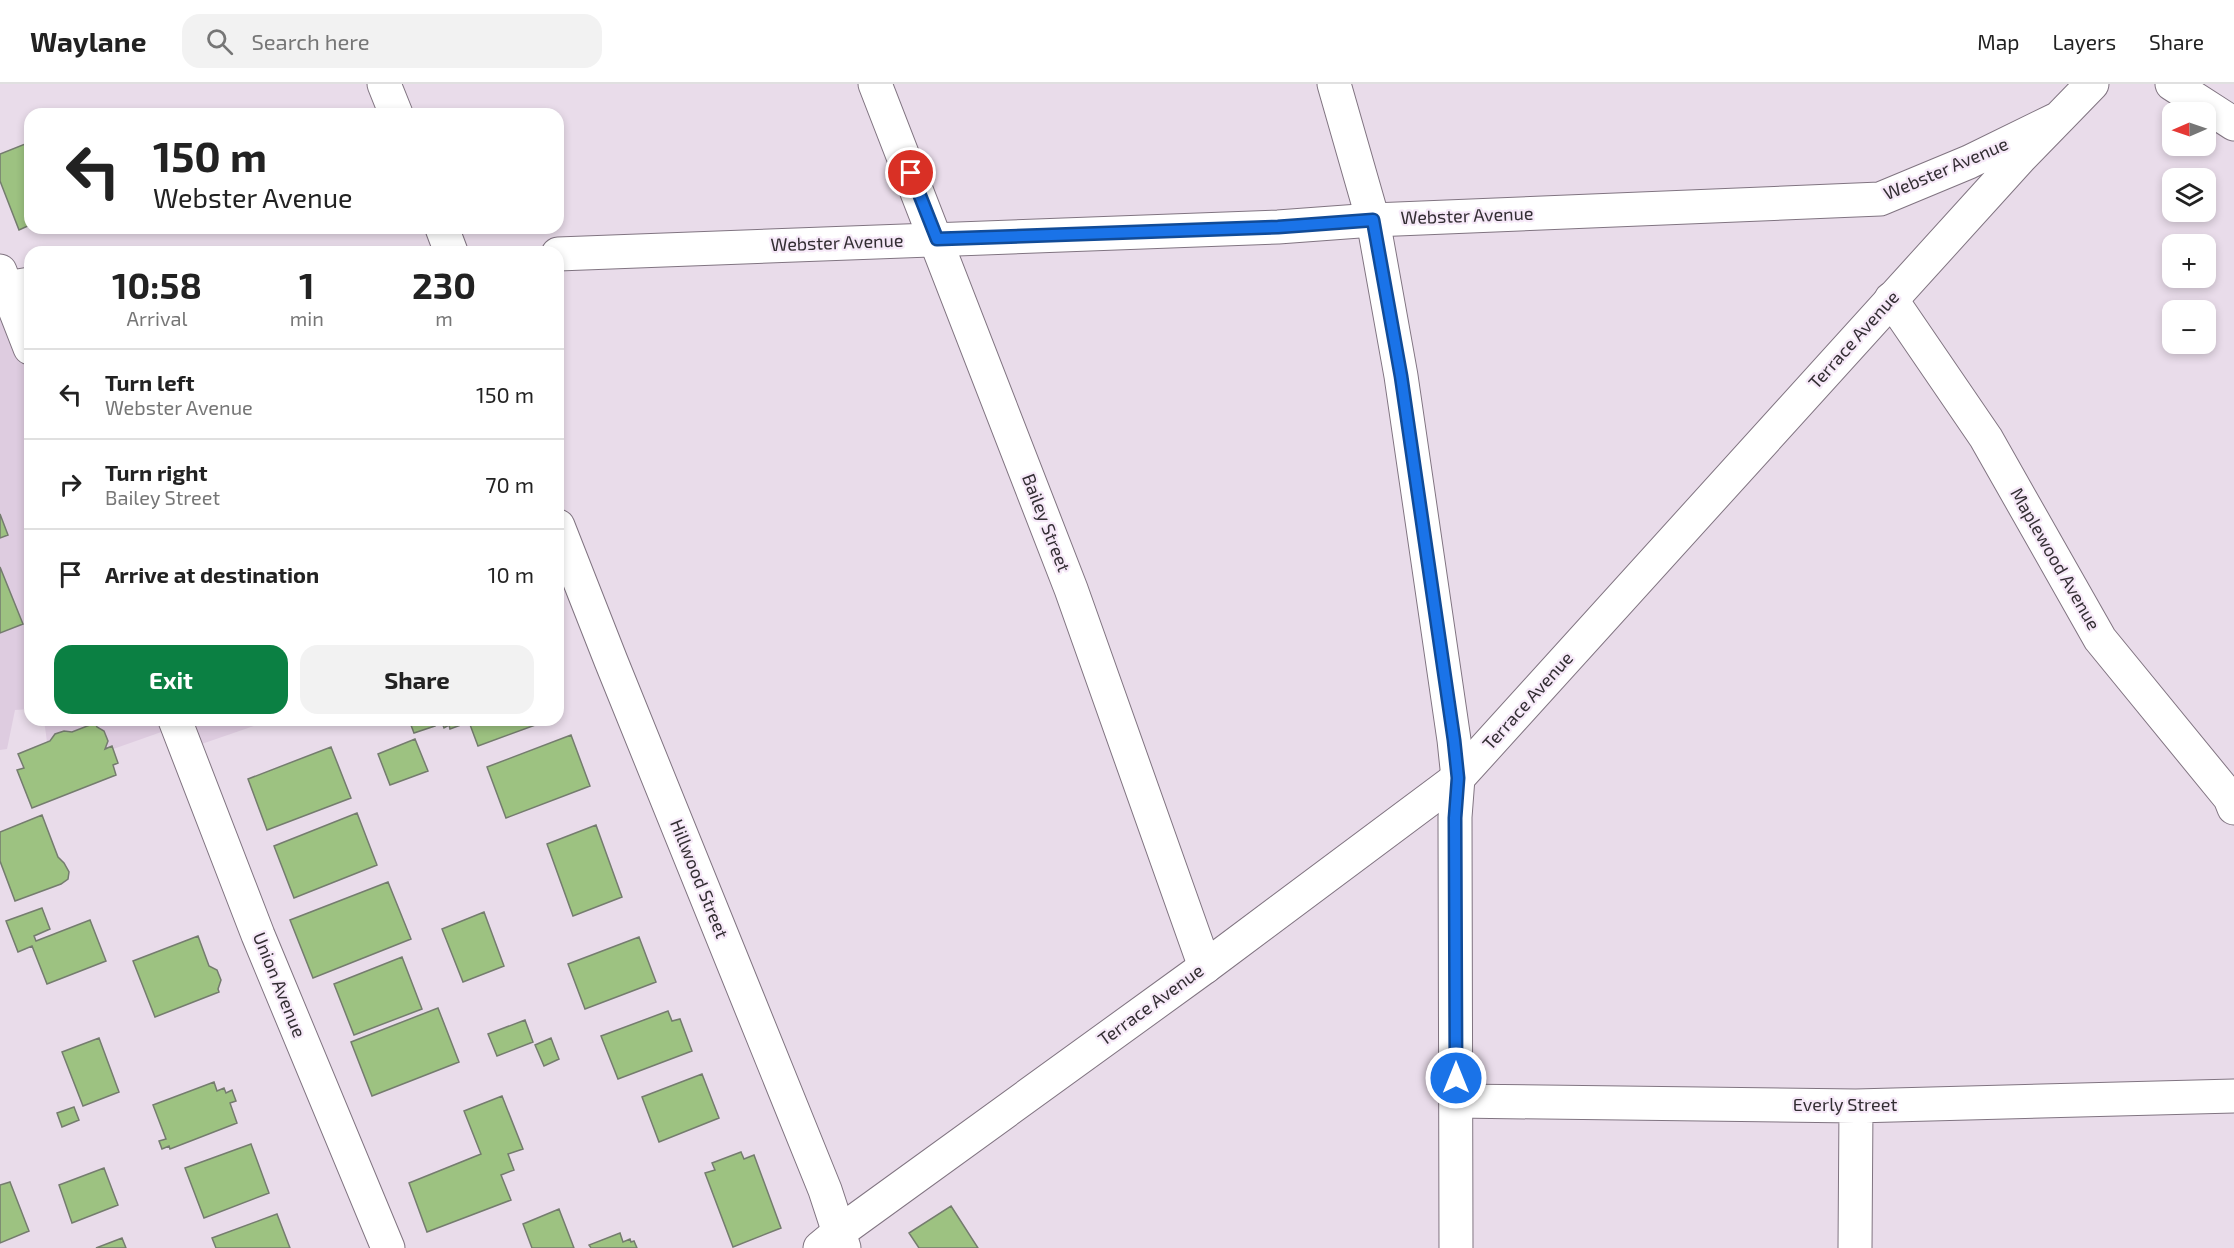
<!DOCTYPE html>
<meta charset="utf-8">
<style>
:root{--surface:#fff;--page:#f2f2f2;--text:#222;--muted:#767676;--line:#e0e0e0;--accent:#0b8043}
body{margin:0;font-family:"Exo 2",sans-serif;background:var(--page);color:var(--text);height:100vh;display:flex;flex-direction:column;font-size:22px;white-space:nowrap}
*{box-sizing:border-box;margin:0}
p{font-size:20px;color:var(--muted)}
.icon{flex:none;width:33px;height:33px;fill:none;stroke:currentColor;stroke-width:2;stroke-linecap:round;stroke-linejoin:round}
.map{position:relative;flex:1;overflow:hidden}
.panel{position:absolute;left:24px;top:162px;width:540px;height:480px;display:flex;flex-direction:column;background:var(--surface);border-radius:18px;box-shadow:0 3px 9px #0003}
.panel>*{flex:none}
.guide{position:absolute;left:24px;top:24px;width:540px;height:126px;border-radius:18px;box-shadow:0 3px 9px #0003;background:#fff;color:var(--text);overflow:hidden}
.needle{width:39px;rotate:268deg}
.buttons{position:absolute;left:2162px;top:18px;display:grid;gap:12px}
.buttons a{display:grid;place-items:center;width:54px;height:54px;border-radius:12px;background:var(--surface);box-shadow:0 3px 9px #0003;font-size:30px}
.pin{position:absolute;display:grid;place-items:center;width:51px;height:51px;color:#fff;margin:-26px;border:3px solid #fff;border-radius:50%;box-shadow:0 2px 6px #0007}
.me{position:absolute;width:66px;margin:-33px;rotate:0deg;stroke-linejoin:round;filter:drop-shadow(0 0 4px #0008)}
.turn{display:flex;align-items:center;gap:21px;height:126px;padding:0 30px;font-size:27px}
.turn .icon{width:78px;height:78px;stroke-width:2.5}
.turn b{display:block;font-size:42px;line-height:51px}
.eta{display:flex;justify-content:space-evenly;align-items:center;height:102px;text-align:center}
.eta b{font-size:36px;font-weight:700;line-height:42px}
.primary-button{display:flex;gap:12px;margin-top:auto;padding:12px 30px}
.primary-button a{flex:1;height:69px;border-radius:18px;background:var(--accent);color:#fff;font-size:24px;font-weight:700;line-height:69px;text-align:center}
.primary-button a+a{background:var(--page);color:var(--text)}
ul{padding:0;list-style:none}
li{display:flex;align-items:center;gap:18px;height:90px;padding:0 30px;border-top:2px solid var(--line)}
li div{flex:1}
li b{display:block;font-size:22px}
li em{font-style:normal}
header{display:flex;align-items:center;gap:36px;box-sizing:border-box;height:84px;padding:0 30px;background:var(--surface);border-bottom:2px solid var(--line)}
header strong{font-size:28px}
nav{display:flex;gap:33px;margin-inline-start:auto;font-size:21px}
.search{width:420px;height:54px;background:var(--page);display:flex;align-items:center;gap:15px;box-sizing:border-box;padding:0 21px;border-radius:18px;color:var(--muted);font-size:22px}
.map>svg:first-child{display:block}
.built{fill:#decce0}
.building{fill:#9dc281;stroke:#747c6e;stroke-width:1.5}
.lines{fill:none;stroke-linecap:round;stroke-linejoin:round}
.minor-casing{stroke:#807481;stroke-width:35}
.tertiary-casing{stroke:#807481;stroke-width:35}
.secondary-casing{stroke:#807481;stroke-width:35}
.minor{stroke:#fff;stroke-width:33}
.tertiary{stroke:#fff;stroke-width:33}
.secondary{stroke:#fff;stroke-width:33}
.route-casing{stroke:#114b97;stroke-width:15}
.route{stroke:#1a73e8;stroke-width:10}
.labels{text-anchor:middle;stroke-width:4.5;stroke-linejoin:round;paint-order:stroke}
.street-label{font-size:18px;fill:#332e33;stroke:#f6e9f8}
</style>
<header>
<strong>Waylane</strong>
<div class="search"><svg class="icon" aria-label="search" viewBox="0 0 24 24"><circle cx="10" cy="10" r="6"/><path d="M15 15l6 6"/></svg>Search here</div>
<nav><a>Map</a><a>Layers</a><a>Share</a></nav>
</header>
<div class="map">
<svg width="2234" height="1164" viewBox="0 0 2234 1164">
<rect width="100%" height="100%" fill="#e9dcea"/>
<path class="built" d="M30,197v428l-15,1 -8,39 -7,1v-464z
M44,636h227l-81,28 -23,-18 -116,41z"/>
<path class="building" d="M30,58v83l-11,5 -19,-49v-27z
M0,430l8,21 -8,3z
M0,483l23,57 -23,9z
M409,636h24l2,6 -21,7z
M441,636h108l-71,26 -9,-24 -19,7 -1,-4 -5,3z
M95,639l2,4 7,4 4,10 -3,8 7,-3 6,17 -5,2 3,10 -84,33 -15,-38 7,-2 -6,-14 32,-13 5,-7 9,-3 8,1z
M571,651l19,51 -84,32 -19,-51z
M415,655l13,32 -38,14 -12,-31z
M331,663l20,51 -84,32 -19,-51z
M357,729l20,52 -83,33 -20,-52z
M42,731l16,42 6,6 5,9 -1,7 -7,5 -46,17 -15,-40v-29z
M596,741l26,72 -49,19 -26,-72z
M388,798l23,57 -98,39 -23,-58z
M42,824l8,21 -16,7 2,5 54,-21 16,41 -59,23 -15,-38 -14,6 -12,-31z
M484,828l20,54 -41,16 -21,-53z
M198,852l11,30 8,4 4,10 -3,9 1,3 -64,25 -22,-56z
M639,853l17,45 -71,27 -17,-45z
M402,873l20,52 -68,26 -20,-51z
M438,924l21,54 -87,34 -21,-54z
M668,927l4,10 8,-2 12,32 -74,28 -17,-43z
M525,936l8,22 -36,14 -9,-22z
M99,954l20,54 -36,14 -21,-54z
M551,954l8,21 -15,7 -9,-21z
M702,990l17,44 -60,24 -17,-45z
M214,998l3,9 7,-3 2,5 6,-3 4,11 -6,2 7,20 -67,26 -1,-3 -7,3 -3,-8 7,-2 -13,-34z
M502,1012l21,53 -15,5 6,16 -13,5 10,25 -84,32 -18,-49 72,-29 -17,-43z
M74,1023l5,13 -17,7 -5,-14z
M251,1060l18,49 -65,25 -19,-50z
M741,1068l3,7 10,-4 27,73 -48,19 -28,-74 10,-3 -3,-7z
M104,1084l14,37 -46,18 -13,-38z
M10,1098l19,49 -29,12v-58z
M951,1122l27,42h-59l-10,-15z
M559,1125l15,39h-42l-9,-24z
M277,1130l13,34h-74l-4,-10z
M620,1149l3,9 7,-3 1,3 3,-1 3,7h-46l-2,-3z
M122,1154l4,10h-30z"/>
<g class="lines">
<defs>
<path id="minor" d="M384,0l12,30
M875,0l196,505 134,378
M1334,0l39,136 28,156 53,364 4,38 -3,39 1,431
M2172,0l62,40
M442,144l9,24
M1891,215l95,139 114,201 130,159 4,10
M558,442l53,135 214,529 19,58
M1456,1017l400,5 378,-10
M1855,1164l1,-142"/>
<path id="tertiary" d="M558,170l720,-27 95,-7 507,-21 89,-37 90,-44 33,-34
M0,205l30,-5
M820,1164l18,-15 367,-266 253,-189 563,-621 38,-39"/>
<path id="secondary" d="M0,187l30,77
M175,636l83,215 130,313"/>
</defs>
<use href="#minor" class="minor-casing"/>
<use href="#tertiary" class="tertiary-casing"/>
<use href="#secondary" class="secondary-casing"/>
<use href="#minor" class="minor"/>
<use href="#tertiary" class="tertiary"/>
<use href="#secondary" class="secondary"/>
</g>
<g class="lines">
<defs>
<path id="route" d="M911,89l26,66 341,-12 95,-7 28,156 53,364 4,38 -3,40 1,260"/>
</defs>
<use href="#route" class="route-casing"/>
<use href="#route" class="route"/>
</g>
<g class="labels">
<g class="street-label">
<text transform="translate(1946 85) rotate(-23)" y="6">Webster Avenue</text>
<text transform="translate(1467 132) rotate(-2)" y="6">Webster Avenue</text>
<text transform="translate(837 159) rotate(-2)" y="6">Webster Avenue</text>
<text transform="translate(1854 256) rotate(-48)" y="6">Terrace Avenue</text>
<text transform="translate(1046 439) rotate(69)" y="6">Bailey Street</text>
<text transform="translate(2055 475) rotate(60)" y="6">Maplewood Avenue</text>
<text transform="translate(1528 617) rotate(-48)" y="6">Terrace Avenue</text>
<text transform="translate(699 795) rotate(68)" y="6">Hillwood Street</text>
<text transform="translate(279 901) rotate(68)" y="6">Union Avenue</text>
<text transform="translate(1151 921) rotate(-36)" y="6">Terrace Avenue</text>
<text x="1845" y="1027">Everly Street</text>
</g>
</g>
</svg>
<div class="buttons">
<a><svg class="needle" viewBox="-14 -14 28 28"><path d="M0-13l5 13h-10z" fill="#e53935"/><path d="M0 13l5-13h-10z" fill="#767676"/></svg></a>
<a><svg class="icon" aria-label="layers" viewBox="0 0 24 24"><path d="M12 4l9 5-9 5-9-5zM3 14l9 5 9-5"/></svg></a>
<a>+</a>
<a>−</a>
</div>
<div class="pin" style="left:911px;top:89px;background:#d93025"><svg class="icon" aria-label="arrive" viewBox="0 0 24 24"><path d="M6 21V4h12l-3 4 3 4H6"/></svg></div>
<svg class="me" style="left:1456px;top:994px" viewBox="-20 -20 40 40"><circle r="17" fill="#1a73e8" stroke="#fff" stroke-width="3"/><path d="M0-11L8 9 0 5-8 9z" fill="#fff"/></svg>
<div class="guide">
<div class="turn"><svg class="icon" aria-label="left" viewBox="0 0 24 24"><path d="M17 20v-9H6M10 6l-5 5 5 5"/></svg><div><b>150 m</b>Webster Avenue</div></div>
</div>
<section class="panel">
<div class="eta">
<div><b>10:58</b><p>Arrival</p></div>
<div><b>1</b><p>min</p></div>
<div><b>230</b><p>m</p></div>
</div>
<ul>
<li><svg class="icon" aria-label="left" viewBox="0 0 24 24"><path d="M17 20v-9H6M10 6l-5 5 5 5"/></svg><div><b>Turn left</b><p>Webster Avenue</p></div><em>150 m</em></li>
<li><svg class="icon" aria-label="right" viewBox="0 0 24 24"><path d="M7 20v-9h11M14 6l5 5-5 5"/></svg><div><b>Turn right</b><p>Bailey Street</p></div><em>70 m</em></li>
<li><svg class="icon" aria-label="arrive" viewBox="0 0 24 24"><path d="M6 21V4h12l-3 4 3 4H6"/></svg><div><b>Arrive at destination</b></div><em>10 m</em></li>
</ul>
<div class="primary-button"><a>Exit</a><a>Share</a></div>
</section>
</div>
